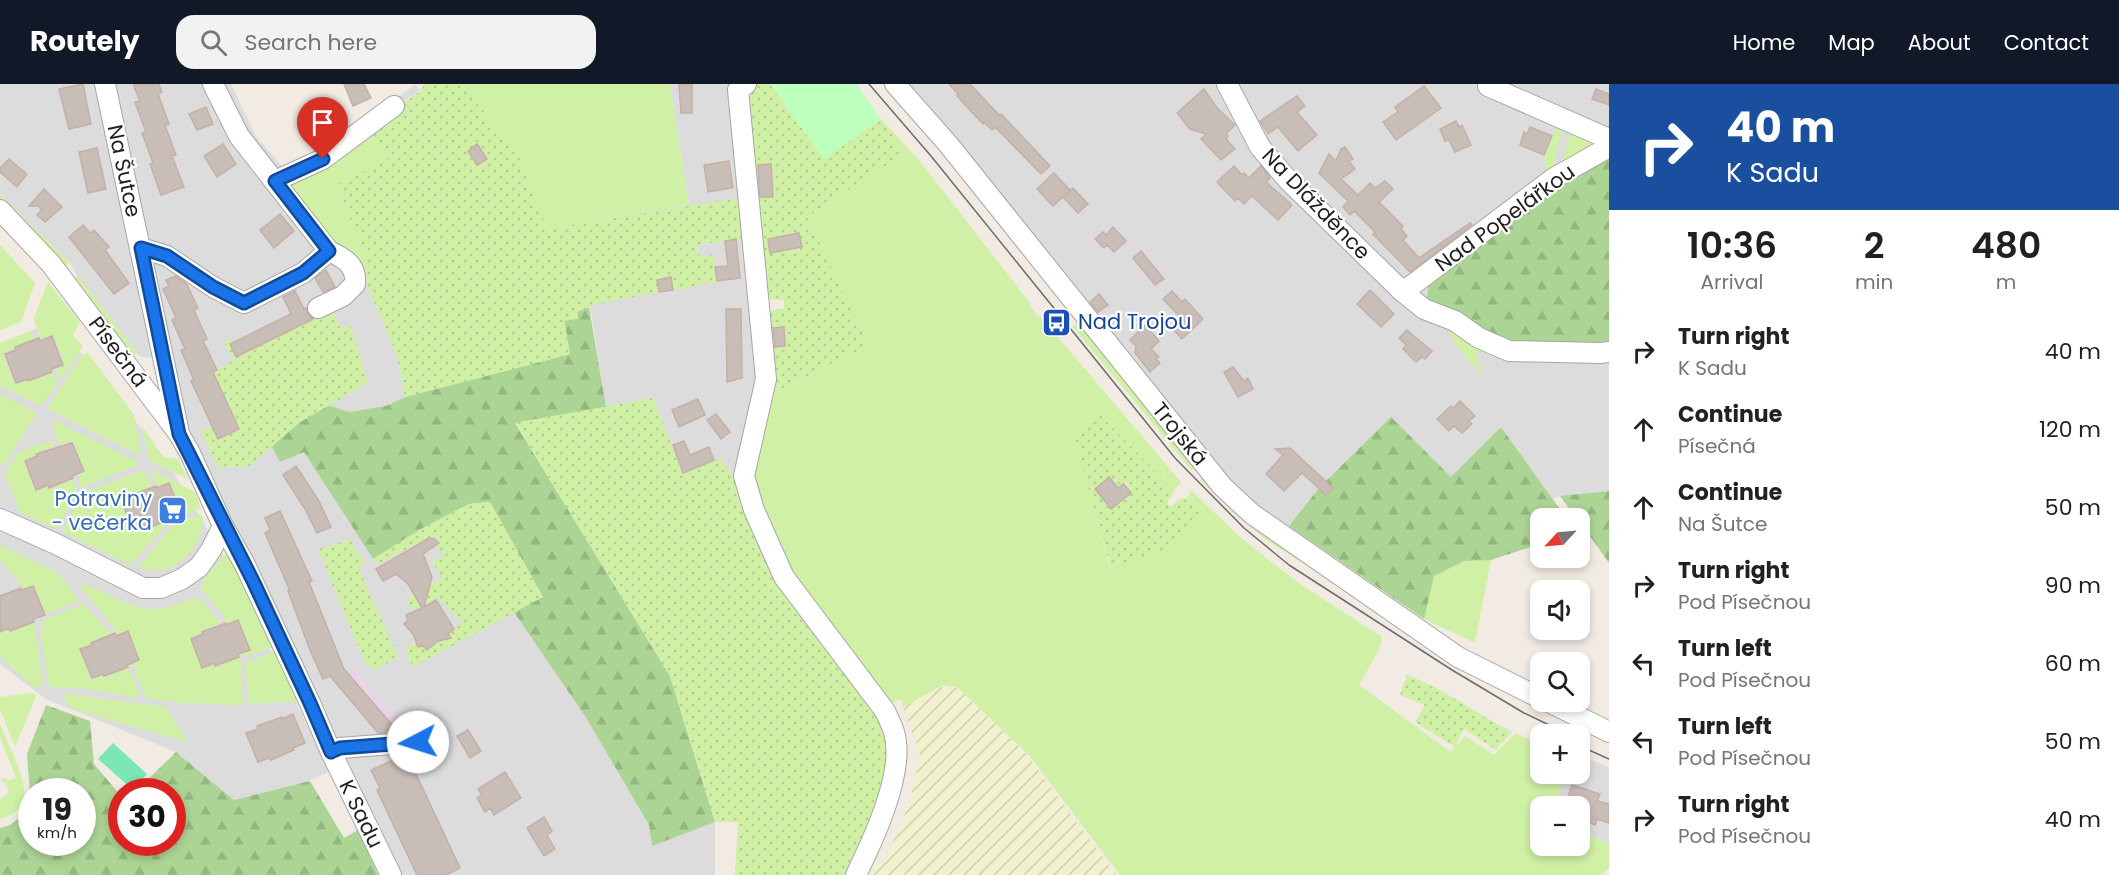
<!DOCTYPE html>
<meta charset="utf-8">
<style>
:root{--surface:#fff;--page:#f2f2f2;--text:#202124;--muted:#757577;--accent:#111827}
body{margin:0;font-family:Poppins,sans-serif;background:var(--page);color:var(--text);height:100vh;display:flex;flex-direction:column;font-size:22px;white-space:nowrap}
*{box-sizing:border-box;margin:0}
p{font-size:20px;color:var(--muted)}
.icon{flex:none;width:33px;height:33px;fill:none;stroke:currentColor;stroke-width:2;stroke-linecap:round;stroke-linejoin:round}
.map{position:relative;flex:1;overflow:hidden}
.details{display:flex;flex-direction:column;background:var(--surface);width:510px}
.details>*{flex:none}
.banner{background:#1a4fa0;color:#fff;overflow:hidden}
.needle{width:39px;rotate:244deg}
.controls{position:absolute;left:1530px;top:424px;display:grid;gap:12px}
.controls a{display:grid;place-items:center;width:60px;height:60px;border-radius:12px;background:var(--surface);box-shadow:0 3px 9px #0003;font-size:30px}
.speed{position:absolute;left:18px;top:694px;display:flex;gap:12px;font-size:30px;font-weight:700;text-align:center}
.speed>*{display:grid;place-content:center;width:78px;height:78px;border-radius:50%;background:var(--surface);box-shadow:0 3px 9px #0003;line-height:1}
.speed small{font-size:15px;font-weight:400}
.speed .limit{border:9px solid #d22;background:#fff;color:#111}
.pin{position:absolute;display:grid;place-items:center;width:51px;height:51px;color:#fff;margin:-62px -26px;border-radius:50% 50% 50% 0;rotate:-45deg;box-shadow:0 0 6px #0007}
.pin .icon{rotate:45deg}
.me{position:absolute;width:66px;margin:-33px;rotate:265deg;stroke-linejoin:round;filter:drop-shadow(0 0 4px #0008)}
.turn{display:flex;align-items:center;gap:21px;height:126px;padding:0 18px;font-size:27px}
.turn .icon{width:78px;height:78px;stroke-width:2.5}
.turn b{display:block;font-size:42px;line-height:51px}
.eta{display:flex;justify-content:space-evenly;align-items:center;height:102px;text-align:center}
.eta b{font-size:36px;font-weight:600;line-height:42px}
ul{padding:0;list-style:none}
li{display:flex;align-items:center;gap:18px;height:78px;padding:0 18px}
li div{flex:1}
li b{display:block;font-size:22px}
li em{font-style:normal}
header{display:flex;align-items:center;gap:36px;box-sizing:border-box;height:84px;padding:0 30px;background:var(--accent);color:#fff}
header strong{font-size:28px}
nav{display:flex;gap:33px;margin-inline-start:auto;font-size:21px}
.search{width:420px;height:54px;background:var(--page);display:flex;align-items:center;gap:15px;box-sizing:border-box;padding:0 21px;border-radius:18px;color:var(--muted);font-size:22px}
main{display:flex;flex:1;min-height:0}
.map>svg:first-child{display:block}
.residential{fill:#dddcdc}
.industrial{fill:#ead5e8}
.farmland{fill:url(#farmland-furrows)}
.grass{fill:#d0f0a5}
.forest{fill:url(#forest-firs)}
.park{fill:#bdffbd}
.garden{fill:url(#garden-dots);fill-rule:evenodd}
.pitch{fill:#7ae7b5}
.building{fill:#c9bdb7;stroke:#c4b0a5;stroke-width:1.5}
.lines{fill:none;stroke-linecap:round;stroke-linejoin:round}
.minor-casing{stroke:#a6a6a6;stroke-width:22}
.minor{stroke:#fff;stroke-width:20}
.tram{stroke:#6d6d6d;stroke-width:1.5}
.route-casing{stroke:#114b97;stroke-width:15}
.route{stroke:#1a73e8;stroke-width:10}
.labels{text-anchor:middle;stroke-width:4.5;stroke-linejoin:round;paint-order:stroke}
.street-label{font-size:21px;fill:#1f1f1f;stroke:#fff}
.transit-label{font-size:21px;fill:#164399;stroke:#fff;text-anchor:start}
.shop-label{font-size:21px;fill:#366cbe;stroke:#fff;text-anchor:end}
</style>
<header>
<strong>Routely</strong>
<div class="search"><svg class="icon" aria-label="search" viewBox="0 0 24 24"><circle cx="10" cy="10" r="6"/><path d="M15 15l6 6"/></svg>Search here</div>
<nav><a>Home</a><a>Map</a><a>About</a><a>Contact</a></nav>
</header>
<main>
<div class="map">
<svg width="1609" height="791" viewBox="0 0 1609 791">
<defs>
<pattern id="farmland-furrows" width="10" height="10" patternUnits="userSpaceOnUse" patternTransform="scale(1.5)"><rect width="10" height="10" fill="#f1f1cd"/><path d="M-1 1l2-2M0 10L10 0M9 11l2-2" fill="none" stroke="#ceceb0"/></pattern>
<pattern id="forest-firs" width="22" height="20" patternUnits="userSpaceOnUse" patternTransform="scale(1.5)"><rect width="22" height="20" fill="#acd495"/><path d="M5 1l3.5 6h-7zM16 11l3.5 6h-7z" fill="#94b680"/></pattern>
<pattern id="garden-dots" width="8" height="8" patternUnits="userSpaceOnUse" patternTransform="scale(1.5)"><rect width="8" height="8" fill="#d0f0a5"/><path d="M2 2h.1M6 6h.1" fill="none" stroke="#b2cd8e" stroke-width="1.8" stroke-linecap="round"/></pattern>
</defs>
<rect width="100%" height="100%" fill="#f1ebe4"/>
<path class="residential" d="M0,0h96l58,272 -7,2 -8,-2 -62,-81 -8,-13 -69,-68z
M111,0h120l24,51 32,37 33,-16 -4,-7 34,-17 26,-17 39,-31 5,6 -53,39 -2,152 32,74 8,42 -19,9 -37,6 -21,-7 -24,47 69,107 96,-55 116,212 64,109 3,20 63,-23v53h-317l-213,-440z
M670,0h59l3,11 92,173 -62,8 8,106 -25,111 -62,-17 -30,-78 -47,9 -29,-183 112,-19z
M902,0h707v407l-49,5 -7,3 -52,-72 -50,51 -132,10 -35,44 -29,-20z
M54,235l113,142 60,101 103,209 -21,10 -75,19 -58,-48 -130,-53 -46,-35v-318z
M1580,672l29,11v77l-29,-13v-24h-24l8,-33h16z"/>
<path class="industrial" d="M356,586l43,52 -19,16 -43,-52z"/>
<path class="farmland" d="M941,603l17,1 67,64 91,123h-247l7,-14 7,3 26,-59 11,-50 -17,-48z"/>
<path class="grass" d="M461,0h209l19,121 -142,24 -31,-76z
M881,35l38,41 111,143 -1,2 9,12 2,-1 141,166 -7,9 -75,-76 -24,21 35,133 53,-19 37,-38 -12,-14 3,-8 49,47 57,45 85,55 -3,13 -20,35 92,67 14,-16 29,19 22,-22 24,13v21l-3,-1 -2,4 20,14 3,-5 -7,-5h13l-8,33h-16v39h40v-15l29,13v24l-7,7h-482l-90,-119 -72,-68 -15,-3 -40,22 -2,-8 -16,6 -97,-130 -38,-98 21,-104 4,20 93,-47 -61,-129 98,-64z
M1555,46h7l-7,30 -7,19 -4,-24z
M1571,47l26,11 -37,27z
M370,49l18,26 -51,26 33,80 -5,16 -11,-20 -22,-18 -42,-58z
M0,110l69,68 -4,6 -65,-65z
M0,161l35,38 -14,39 -21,8z
M77,191l60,77 -4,4 -59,-77z
M48,198l32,40 -7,13 9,10v3l-21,31 -5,-10 9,-4 -12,-30 -13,4 -6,-21z
M1078,237l116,143 -2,7 -119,-144z
M1449,243l37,24 -9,2v9l9,15c-15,-13 -28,-28 -38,-46z
M30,247l5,7 -21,9 1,2 -12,5 12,31 12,-5 1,2 25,-9 4,11 -16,22 -41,-20v-43z
M88,269l46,62 7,41 -92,-46 -1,-3 35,-53z
M0,310l37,19 -33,52 -4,-3z
M55,337l83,41 -1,3 -56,23 -4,-13 8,-3 -12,-31 -13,5 -8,-23z
M142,342l21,31 15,2 10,20 -37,-17 -3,-6z
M49,357l5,1 1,3 -20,8v3l-11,5 12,30 11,-4 2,2 24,-9 4,10 -20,40 -35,-17 -4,-5 -13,-33 12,-22z
M143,386l9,16 -21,8 1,3 -12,4 12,31 12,-4 2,2 24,-9 -37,42 -4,1 -66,-32 17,-38z
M154,387l41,21 6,16 -26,10 -2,-2 9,-3 -12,-31 -13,5 -5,-15z
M1202,394l6,2 191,147 -88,-59 -45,-28 -36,-30 -30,-31z
M200,430l3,4c-2,33 -31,63 -65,49l36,-43z
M0,461l58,28 21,28 -33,13 -12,-29 -13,4 -1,-6 -20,-23z
M227,467l46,96 -28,10 -3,-3 9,-4 -12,-31 -13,5 -2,-5 1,-2 -24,-28 2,-9z
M1491,476l-16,83 -51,-24 9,-43 31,-15z
M77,499c29,6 48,27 81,26 14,-1 27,-9 41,-11l22,25 -20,8v3l-11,4 12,31 12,-4 1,2 24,-9 2,4 2,41 -1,2 -57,-2 -38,-4 -11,-25 1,-2 -4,-8 7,-4 -12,-30 -12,5 -1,-6z
M82,521l4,1 25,28 -21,8 1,2 -12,5 12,31 12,-4 1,2 25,-10 11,28 -1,2 -54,-9 -34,-2 -2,-3 -9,-54 3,-4 -2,-5z
M34,539l9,59 -3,5 -5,1 -35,-31v-24l8,-3 1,2z
M275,567l23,50 -49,3 -4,-41z
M33,609l3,3 -21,51 -15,-38v-12z
M61,609l105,14 22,35 -116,-33z
M0,640c7,18 28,57 24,75 -3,12 -14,17 -24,20v-20l9,-6 -3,-11 -3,1 -2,-4 5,-1 1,3 9,-3 -16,-41z"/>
<path class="forest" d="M1609,70v188l-101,5 -62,-31 -19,-19 2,-13 149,-114z
M589,223l17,100 -91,16 155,253 45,146 -63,24 -3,-21 -64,-109 -71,-104 29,-15 -53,-95 -21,2 -48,25 -48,30 -69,-107 -24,10 -8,-16 28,-24 28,-17 21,7 37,-6 19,-9 165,-43 -6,-34 14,-9z
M1391,333l60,60 50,-50 66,92h-27v25l-49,16 -27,1 -30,15 -10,43 -135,-93 30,-38z
M1609,407v72l-29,-41v-3h-3l-17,-23z
M46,621l44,16 4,43 27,32 1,47h50v-51h-37l41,-40 58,48 76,-19 34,57 14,-8 20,45h-378v-47l10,-3 21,-17 1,35h50v-51h-50l-1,15 -4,-53z"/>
<path class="park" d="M770,0h86l25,35 -57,41z"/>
<path class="garden" d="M425,0h36l56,68 30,77 198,-32 4,40 -52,8 2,12 15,-2 3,27 -44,8 -2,-12 -13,2 1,12 -58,11 -23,8v8l-14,2 6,33 -165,43 -8,-42 -32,-74 4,-16 -32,-81 51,-25 -21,-30 53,-38z
M754,0h16l54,75 57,-40 24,34 -98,64 62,129 -95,47 -3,-20 -5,-61 18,-4v-8l-20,-1 -22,-206zM770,80l3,32 -13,1 -2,-32zM799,149l2,14 -31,5 -2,-13z
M330,223l11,22 9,-4 18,56 -3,4 -65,37 -52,45h-31l-16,-36 9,-3 3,1 5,10 21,-10 -26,-57 21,-11 -9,-17 3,-8 8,21 80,-40z
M653,314l30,77 37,-17 25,35 36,88 92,124 17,39 -2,33 -21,54 -20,44h-112l3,-53h-23l-45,-146 -155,-253z
M1099,330l75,77 -7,12 3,4 10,-8 8,-1 12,14 -37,39 -52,18 -37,-133zM1109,393l9,11 8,-6 3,3 -2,2 4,6 -20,16 -16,-20z
M490,418l53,95 -130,70 -8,-17 7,-7 6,4 5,-1 4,3 11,-8 12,-3 -2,-4 15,-11 -25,-25 -25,12 -6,-12 35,-20 -7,-11 -2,-8 12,-1 -8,-12v-8l-5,-2 -54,28 -5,-5 48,-30 48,-25z
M350,456l15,23 -7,4 40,90 -25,14 -9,-10 -46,-112z
M1407,591c38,14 70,39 105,57l-16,18 -32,-21 -9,18 -40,-25 10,-17 -25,-10z"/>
<path class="pitch" d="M113,659l34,31 -14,16 -35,-31z"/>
<path class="building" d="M83,0l8,40 -22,5 -10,-40z
M133,0h26l3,8 -4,2 11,30 -4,1 11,30 -4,1 12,31 -23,8 -11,-31 3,-1 -11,-30 4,-1 -11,-30 5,-1z
M344,0h20l7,14 -18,8z
M679,0h13v29h-11z
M949,0h21l29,31 2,-1 49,52 -9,8 -46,-47 -3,3 -8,-8 -1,2 -26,-28 1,-2z
M1424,2l17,22 -45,32 -13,-18 15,-10 -3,-5z
M1204,5l13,19 18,17 -9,9 2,2 -2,3 9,10 -14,11 -20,-21 5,-5 -16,-5 -13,-16z
M1596,5l13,5v11l-17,-6z
M1297,12l8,10 -8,6 20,23 -19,16 -20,-24 -10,7 -8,-13z
M206,23l7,17 -16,6 -8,-16z
M1456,37l3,6 3,-2 9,20 -16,7 -6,-12 -4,1 -5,-12z
M322,40l5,12 -12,6 -5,-13z
M1530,43l22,9 -8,19 -24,-10 4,-13 3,2z
M223,60l13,20 -19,13 -13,-21z
M477,60l10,15 -10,6 -9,-14z
M1345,63l8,12 -4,2 6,8 -14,10 17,16 12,-12 5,5 10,-7 8,8 -14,13 24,24 -2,3 6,7 -4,4 16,18 51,-35 2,2 -62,47 -37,-38 2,-2 -21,-21 -4,4 -7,-8 5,-6 -29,-28 10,-19 7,7 5,-12z
M97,64l9,41 -18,4 -9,-41z
M9,75l18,15 -10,13 -17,-15v-4z
M729,77l4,27 -25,4 -4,-27z
M771,80l2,33h-13l-2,-32z
M1234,82l8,9 2,-2 5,5 12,-12 9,12 -4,4 26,23 -14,15 -26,-24 -8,8 -6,-6 -3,3 -18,-19z
M1054,89l16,17 -6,6 9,-8 15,16 -10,9 -15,-16 -10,9 -16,-17z
M44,105l18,18 -17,15 -8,-7 5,-5 -4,-4h-9z
M280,130l14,17 -20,17 -14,-18z
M83,141l7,8 4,-3 15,17 -4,3 24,33 -15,11 -45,-57z
M1113,143l13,14 -12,11 -7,-7 -3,3 -9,-9 8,-7 3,3z
M799,149l3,14 -32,6 -2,-14z
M736,155l4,39 -23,3 -2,-14 13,-1 -3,-25z
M1141,167l23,28 -9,6 -22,-27z
M326,186l9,17 -12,5 -8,-14z
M175,192l11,7 12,25 -4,2 13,29 -4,2 14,29 -4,2 26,57 -21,10 -27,-58 3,-1 -13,-30 4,-1 -13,-29 4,-2 -13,-29 6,-3 -3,-6z
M671,193l2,13 -14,2 -2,-12z
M1370,206l24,24 -13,13 -24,-23z
M295,207l9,18 2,-1 2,6 5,5 -77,38 -6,-13 61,-30 -8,-17z
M1172,207l10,11 3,-3 18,20 -21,20 -11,-12 10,-9 -18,-19z
M1099,210l9,11 -10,7 -8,-10z
M726,225h15l1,69 -15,4z
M1145,241l14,16 -8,8 8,8 -3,2 4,4 -10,9 -15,-19 1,-7 -6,-6z
M784,243l1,19 -10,1 -2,-19z
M1407,246l25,21 -7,8 -3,-2 -6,5 -13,-13 3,-4 -7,-7z
M52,252l11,29 -12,4 1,3 -24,9v-2l-12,4 -11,-29 11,-4 -1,-3 24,-9 1,3z
M1233,283l11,14 4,-3 5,11 -15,8 -14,-25z
M698,315l7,16 -26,12 -7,-17z
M1460,317l15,15 -6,5 3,3 -10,9 -8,-7 -5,5 -12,-12 14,-13 2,2z
M716,330l14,18 -9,7 -14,-19z
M684,357l6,14 19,-8 5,13 -31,13 -10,-28z
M72,359l12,28 -12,5 1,2 -24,10 -1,-3 -12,5 -11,-29 12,-5 -1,-2z
M1290,364l43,40 -7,7 -24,-22 -18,18 -18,-17 17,-19 -8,-6z
M296,382l23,35 12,26 -14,6 -12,-24 -22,-34z
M1109,393l9,11 6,-4 7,9 -20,16 -16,-20z
M169,399l12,29 -12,5 1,2 -24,10 -1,-3 -12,5 -11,-29 11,-5 -1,-2 24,-9 1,2z
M280,427l32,70 -3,1 35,87 49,57 -8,7h-7l-48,-57 -7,3 -13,-29 -22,-59h2l-25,-58 5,-3 -5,-12z
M429,454l5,1 5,4 -16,11 9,23 -8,30 12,-7 18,29 -6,5 3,4 -13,3 -11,9 -4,-4 -5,1 -5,-13 -9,-10 4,-4 -2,-5 16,-7 -14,-24 -12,-10 -13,7 -7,-12z
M33,502l12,29 -12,4 1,3 -24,9 -1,-3 -9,4v-36l21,-8 1,2z
M238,536l12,30 -12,4 1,3 -24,9 -1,-3 -12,5 -11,-29 12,-5 -1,-2 24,-9v2z
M128,547l11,29 -12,5 1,2 -24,9 -1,-2 -11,4 -12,-29 12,-4 -1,-2 24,-10 1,3z
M293,630l12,29 -12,5 1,2 -23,10 -2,-2 -11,4 -12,-29 12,-4 -1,-3 25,-9v2z
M468,646l13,21 -11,7 -13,-22z
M404,671h3l53,113 -14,7h-29l-40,-85 3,-2 -9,-18z
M505,688l16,26 -27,17 -4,-7 -5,4 -8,-14 5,-3 -4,-6z
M1572,701l28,9 -3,7 12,3v19l-12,-4 -2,6 -13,-5 1,-5 -3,-1v-7h-15z
M544,733l8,14 -5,4 8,14 -11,7 -17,-28z"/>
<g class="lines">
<defs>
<path id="minor" d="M105,0l73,344
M746,0l-8,6 28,289 -22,97 10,34 30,67 101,134c3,7 7,14 9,21 12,39 -21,108 -38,143
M895,0l53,60 274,342 30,28 206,143 82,41
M1227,0l33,63 28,33 115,112 21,17 31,12 24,17 30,13 91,2 9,-1
M1488,2l121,53
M275,97l48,-22 71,-53
M0,126l51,54 128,170 11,19 33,73 21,37 66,140 21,49 60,123
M141,164l26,8 46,31 31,16 59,-30 26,-22 -90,-115 -26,-52
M1403,208l151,-114 55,-31
M318,224l25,-12 12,-12c2,-19 -11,-26 -26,-33
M0,435l56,25 87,44h18l21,-9 17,-12 12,-17 12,-24
M1549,618l60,30
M331,668l9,-4 78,-6"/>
</defs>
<use href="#minor" class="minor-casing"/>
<use href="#minor" class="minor"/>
<path class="tram" d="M869,0l62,72 244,302 69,70 45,37 163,105 72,43 46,22
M1580,662l29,13"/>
</g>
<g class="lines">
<defs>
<path id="route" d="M323,75l-48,22 54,70 -26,22 -59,30 -31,-16 -46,-31 -26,-8 38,186 75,149 56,120 21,49 9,-4 78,-6"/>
</defs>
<use href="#route" class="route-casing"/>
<use href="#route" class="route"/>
</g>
<defs>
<symbol id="bus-square" viewBox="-11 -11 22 22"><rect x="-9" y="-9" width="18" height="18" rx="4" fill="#1a4fb4" stroke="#fff"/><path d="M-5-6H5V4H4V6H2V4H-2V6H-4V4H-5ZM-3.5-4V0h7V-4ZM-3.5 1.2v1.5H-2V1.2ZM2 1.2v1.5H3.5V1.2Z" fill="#fff"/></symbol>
<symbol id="supermarket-square" viewBox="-11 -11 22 22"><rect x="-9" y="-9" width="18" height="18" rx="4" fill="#3f7fe0" stroke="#fff"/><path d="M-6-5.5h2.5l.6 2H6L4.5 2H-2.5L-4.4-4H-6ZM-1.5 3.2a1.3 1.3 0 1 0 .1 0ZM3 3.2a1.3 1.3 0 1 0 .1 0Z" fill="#fff"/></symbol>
</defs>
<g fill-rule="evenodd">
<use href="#bus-square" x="1040" y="222" width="33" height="33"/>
<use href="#supermarket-square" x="156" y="410" width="33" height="33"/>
</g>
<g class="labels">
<g class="street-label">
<text transform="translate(124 87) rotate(78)" y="7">Na Šutce</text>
<text transform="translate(1316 120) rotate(46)" y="7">Na Dlážděnce</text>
<text transform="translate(1505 134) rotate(-36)" y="7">Nad Popelářkou</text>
<text transform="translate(118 268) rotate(53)" y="7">Písečná</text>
<text transform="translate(1180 350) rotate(51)" y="7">Trojská</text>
<text transform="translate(361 730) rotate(64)" y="7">K Sadu</text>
</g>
<g class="transit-label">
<text x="1078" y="245">Nad Trojou</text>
</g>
<g class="shop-label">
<text x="152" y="422">Potraviny<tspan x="152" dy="24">- večerka</tspan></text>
</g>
</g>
</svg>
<div class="controls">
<a><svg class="needle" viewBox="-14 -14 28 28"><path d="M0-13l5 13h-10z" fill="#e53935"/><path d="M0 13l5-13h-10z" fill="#757577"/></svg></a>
<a><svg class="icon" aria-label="sound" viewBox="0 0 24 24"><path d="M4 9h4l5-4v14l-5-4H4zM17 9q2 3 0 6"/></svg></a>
<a><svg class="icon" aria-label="search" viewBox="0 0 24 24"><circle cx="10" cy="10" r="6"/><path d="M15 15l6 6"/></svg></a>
<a>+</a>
<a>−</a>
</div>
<div class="speed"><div>19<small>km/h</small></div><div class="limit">30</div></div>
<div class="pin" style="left:323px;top:75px;background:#d93025"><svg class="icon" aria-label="arrive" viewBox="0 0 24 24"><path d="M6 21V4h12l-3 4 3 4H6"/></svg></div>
<svg class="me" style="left:418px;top:658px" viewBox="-20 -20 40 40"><circle r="19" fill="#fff"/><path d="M0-13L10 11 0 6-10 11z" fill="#1a73e8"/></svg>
</div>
<section class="details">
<div class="banner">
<div class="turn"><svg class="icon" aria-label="right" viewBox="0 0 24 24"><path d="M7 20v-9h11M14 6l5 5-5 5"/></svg><div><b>40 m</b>K Sadu</div></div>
</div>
<div class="eta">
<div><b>10:36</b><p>Arrival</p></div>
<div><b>2</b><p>min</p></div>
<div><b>480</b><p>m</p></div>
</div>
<ul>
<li><svg class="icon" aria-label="right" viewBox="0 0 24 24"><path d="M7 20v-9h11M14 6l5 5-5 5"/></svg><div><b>Turn right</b><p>K Sadu</p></div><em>40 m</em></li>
<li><svg class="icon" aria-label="ahead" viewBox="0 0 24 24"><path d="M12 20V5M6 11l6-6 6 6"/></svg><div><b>Continue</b><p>Písečná</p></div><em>120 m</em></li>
<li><svg class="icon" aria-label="ahead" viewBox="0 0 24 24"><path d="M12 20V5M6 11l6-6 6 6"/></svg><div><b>Continue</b><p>Na Šutce</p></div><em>50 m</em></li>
<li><svg class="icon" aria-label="right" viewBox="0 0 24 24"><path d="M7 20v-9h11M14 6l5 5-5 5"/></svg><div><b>Turn right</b><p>Pod Písečnou</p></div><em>90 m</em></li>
<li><svg class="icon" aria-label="left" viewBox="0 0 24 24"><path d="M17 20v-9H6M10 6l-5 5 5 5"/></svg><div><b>Turn left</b><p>Pod Písečnou</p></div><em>60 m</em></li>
<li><svg class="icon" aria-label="left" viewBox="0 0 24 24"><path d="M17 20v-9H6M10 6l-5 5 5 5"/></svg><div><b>Turn left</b><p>Pod Písečnou</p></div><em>50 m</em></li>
<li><svg class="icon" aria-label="right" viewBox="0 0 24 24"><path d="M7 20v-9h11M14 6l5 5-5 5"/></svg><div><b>Turn right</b><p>Pod Písečnou</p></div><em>40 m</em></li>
</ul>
</section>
</main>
